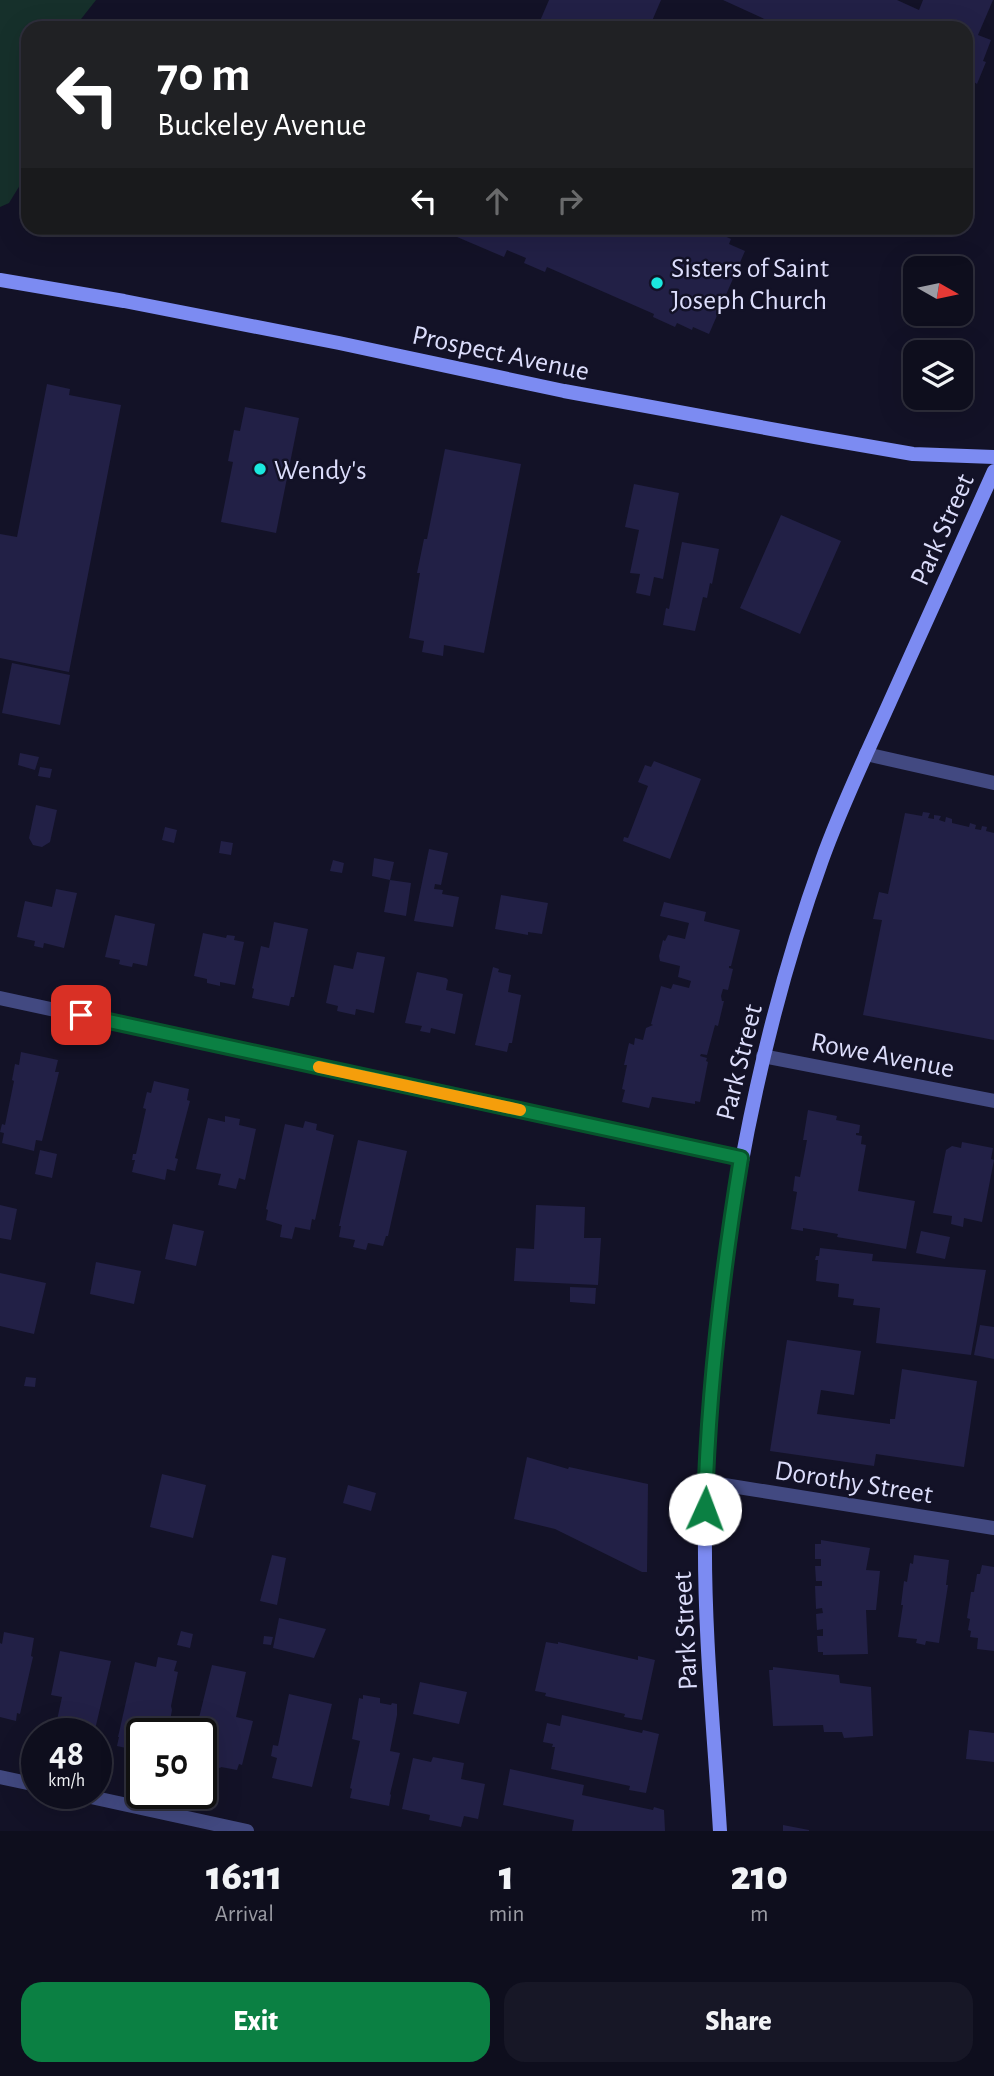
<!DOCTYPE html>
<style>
:root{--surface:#0e0e1d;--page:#171726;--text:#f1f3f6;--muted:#9b9ca4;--line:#2e2e3b;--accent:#0b8043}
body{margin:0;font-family:"Alegreya Sans",sans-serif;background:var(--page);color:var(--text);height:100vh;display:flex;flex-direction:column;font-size:26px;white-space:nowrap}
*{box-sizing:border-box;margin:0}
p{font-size:23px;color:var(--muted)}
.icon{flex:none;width:38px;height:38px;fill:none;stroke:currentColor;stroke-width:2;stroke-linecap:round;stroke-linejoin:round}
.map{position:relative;height:1831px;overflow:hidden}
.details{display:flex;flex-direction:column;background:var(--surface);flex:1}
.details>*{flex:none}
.banner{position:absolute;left:21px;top:21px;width:952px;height:214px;border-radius:21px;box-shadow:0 7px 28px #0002,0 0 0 2px var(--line);background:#202124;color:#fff;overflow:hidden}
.needle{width:46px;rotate:99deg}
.buttons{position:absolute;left:903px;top:256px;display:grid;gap:14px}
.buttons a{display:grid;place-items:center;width:70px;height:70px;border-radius:14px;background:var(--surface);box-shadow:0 7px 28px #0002,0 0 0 2px var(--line);font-size:35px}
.speed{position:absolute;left:21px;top:1718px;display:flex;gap:14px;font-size:35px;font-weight:700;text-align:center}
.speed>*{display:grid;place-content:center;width:91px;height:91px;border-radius:50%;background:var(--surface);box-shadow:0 7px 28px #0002,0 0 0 2px var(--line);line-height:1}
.speed small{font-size:18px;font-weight:400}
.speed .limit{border:4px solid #111;border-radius:10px;background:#fff;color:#111}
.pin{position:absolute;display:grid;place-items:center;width:60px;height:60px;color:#fff;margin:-30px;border-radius:14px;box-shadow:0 4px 10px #0006}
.me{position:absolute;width:77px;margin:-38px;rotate:2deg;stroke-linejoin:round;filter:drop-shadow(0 0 5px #0008)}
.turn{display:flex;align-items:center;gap:24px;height:147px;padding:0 21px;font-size:32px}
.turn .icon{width:91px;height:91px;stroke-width:2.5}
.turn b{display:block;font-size:49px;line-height:60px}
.lanes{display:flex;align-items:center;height:66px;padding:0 21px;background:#0003;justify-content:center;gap:35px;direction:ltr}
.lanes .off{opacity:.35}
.eta{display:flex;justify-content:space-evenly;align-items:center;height:119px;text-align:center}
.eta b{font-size:42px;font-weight:800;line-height:49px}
.button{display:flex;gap:14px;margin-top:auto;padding:14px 21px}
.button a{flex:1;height:80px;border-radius:21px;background:var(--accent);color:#fff;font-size:28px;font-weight:800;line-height:80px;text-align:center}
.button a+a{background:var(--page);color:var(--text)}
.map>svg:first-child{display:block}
.green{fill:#16302b}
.building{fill:#222046}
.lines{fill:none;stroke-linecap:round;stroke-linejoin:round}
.service{stroke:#424981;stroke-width:14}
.minor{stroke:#424981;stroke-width:14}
.secondary{stroke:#7c8bf2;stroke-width:14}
.route-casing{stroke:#07532c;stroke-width:18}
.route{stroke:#0b8043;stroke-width:12}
.slow{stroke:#f59e0b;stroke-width:12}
.poi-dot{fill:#1be8de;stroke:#131227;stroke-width:2.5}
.labels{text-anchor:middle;stroke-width:5;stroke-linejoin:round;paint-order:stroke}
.poi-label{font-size:28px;fill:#dcddfb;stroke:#131227;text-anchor:start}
.street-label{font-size:28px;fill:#dcddfb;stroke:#131227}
</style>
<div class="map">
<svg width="994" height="1831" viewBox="0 0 994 1831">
<rect width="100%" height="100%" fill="#131227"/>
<path class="green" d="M0,0h96l-22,28h-46v144l-19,31 -9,4z"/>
<path class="building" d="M549,0h112l-12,28h-112z
M723,0h174l22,10 4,-10h70l-15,35 13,5 -8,21 3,1 -9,22 -3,-2 -8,18v-72h-182z
M444,228h270l3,1 -1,3 15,7 -2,5 16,7 -36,83 -16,-7 -1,3 -15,-7 -2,4 -22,-10 1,-3 -107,-47 -2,5 -21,-9 2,-5 -19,-8 -3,7 -61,-26z
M47,384l23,5 -1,6 52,10 -52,267 -69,-14v-124l17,3z
M245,407l54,11 -23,115 -55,-11 12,-60 -5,-1 6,-31 6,1z
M445,449l76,15 -37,189 -40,-8 -1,11 -21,-4 2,-11 -15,-3 11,-65h-3l7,-34h3z
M634,484l45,9 -16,86 -9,-2 -4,19 -14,-3 4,-19 -10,-1 9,-43 -14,-3z
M781,515l60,26 -41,93 -60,-26z
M682,542l37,7 -7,35 -2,-1 -3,15 -4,-1 -8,34 -32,-6 3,-17 3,1z
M12,663l58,12 -10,50 -58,-12z
M20,753l19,4 -4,13 -17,-5z
M654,761l47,18 -31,80 -47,-18 1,-4 4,1 20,-52 -10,-4 7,-17 6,2z
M40,767l12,2 -2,9 -12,-2z
M36,805l21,5 -7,32 -8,5 -9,-2 -4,-7z
M923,812l7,1 -2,5 6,1v-4l7,1 -2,4 6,2 1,-5 6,2v4l17,4 1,-4 6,2 -1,4 6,1 1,-4 5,1 -1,4 8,2v207l-131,-25 19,-95 -9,-1 6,-27 9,2 17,-81 17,3z
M165,827l12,3 -3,13 -12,-3z
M221,841l12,2 -2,12 -12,-2z
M429,849l19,4 -7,32 -6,-1 -1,5 9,1 -1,4 17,3 -6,30 -39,-6z
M374,858l20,4 -4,18 -18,-4z
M333,860l11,3 -2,10 -12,-2z
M390,880l21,3 -5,33 -22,-4z
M56,889l21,4 -13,55 -20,-5 -1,5 -9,-2 1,-5 -18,-4 8,-36 27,6z
M501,895l47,8 -6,31 -14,-2v3l-33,-6z
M664,902l42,10 -2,9 36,9 -9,36h-2v2l4,1 -5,21 -5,-1 -2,7 1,5h2l-6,25 -3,-1 -8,30 -6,-1 -1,2 7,2 -1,3 2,1 -8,40 -5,-1v3l-43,-7 -3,11 -27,-6 3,-12 -3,-1 5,-24h-3l5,-22 5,2 1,-7 8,2 3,-12 7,-3 -2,-1 10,-38 10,3 2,-5 16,4 2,-7 -13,-4 2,-11 -20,-5 -1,-5 4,-16 2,1 3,-6 17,4 4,-16 -29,-7z
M115,915l40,9 -8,42 -14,-3 -1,4 -10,-2 -3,-1 1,-4 -15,-3z
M274,922l34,7 -14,68h-3l-2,9 -37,-8 2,-9 -2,-1 9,-42 8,2z
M203,933l23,5 1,-3 8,1 -1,4 10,2 -9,43 -15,-3v4l-13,-3v-4l-13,-3z
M357,952l28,5 -11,56 -18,-4 -1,6 -18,-4 1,-5 -12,-3 8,-38 19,4z
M493,967l6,2 -1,3 13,3 -3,17 13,3 -9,48h-3l-2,9 -32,-7z
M417,972l29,6 2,2 -2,10 17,4 -8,40 -24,-6 -1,5 -10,-2 2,-5 -17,-3z
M21,1052l37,8 -3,12h4l-17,69 -6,-1 -2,11 -32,-8 2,-10 -4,-1 2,-8 3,1 9,-44 -2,-1 3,-16 4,1z
M154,1081l35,8 -2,11 3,1 -15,57 3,1 -3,12 -8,-2 -2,11 -33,-8 3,-12h-3l1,-6h3l10,-45 -3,-1 4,-16 4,1z
M808,1110l29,6 -1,4 24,5 -1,8h-3v2l6,1 -1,8 5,1 -8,46 57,10 -9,48 -69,-12 1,-3 -35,-6v3l-12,-2 6,-37 -4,-1 2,-15 5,1 7,-37h-4z
M225,1116l15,3 -1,6 17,4 -11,51 -6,-2 -3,11 -18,-4 3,-11 -25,-5 12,-51 17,4z
M305,1121l12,3 -1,6 18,5 -19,85 -3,-1 -2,11 -15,-3 -3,12 -12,-2 2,-12 -16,-5 2,-10 -2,-1 19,-85 18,4z
M358,1140l49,11 -19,85h-2l-3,10 -15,-3 -2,7 -13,-3 2,-7 -16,-3 2,-11h-2z
M962,1142l31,6 -2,11 3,1 -12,62 -18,-4 -1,9 -12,-3 1,-8 -19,-3 13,-63 6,-4 9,2z
M40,1150l17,4 -5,24 -17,-4z
M0,1205l17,4 -6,31 -11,-2z
M536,1205l49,2 -1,31h17l-3,47 -84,-4 2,-33 18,1z
M173,1224l31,7 -8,35 -31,-7z
M921,1231l29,6 -5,22 -29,-6z
M820,1248l53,6 -1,7 114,9 -15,85 -95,-12 4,-35 -27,-3 1,-6 -16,-2 1,-13 -23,-3 2,-21h-3l1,-4h3z
M96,1262l45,9 -7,33 -44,-10z
M0,1273l46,10 -12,51 -34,-8z
M570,1287l26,1 -1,16 -25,-2z
M980,1325l14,2v32l-20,-4z
M787,1340l74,11 -7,44 -33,-5 -4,24 73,10v-5h5l7,-50 75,12 -13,86 -88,-13 -2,12 -104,-15z
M26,1377l10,1 -1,9 -11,-1z
M527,1457l41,12 1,-2 79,17 -1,88h-5l-87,-43 -41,-10z
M162,1474l44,11 -13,53 -43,-11z
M348,1485l28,8 -5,18 -28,-8z
M821,1540l49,8 -4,22 14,1 -4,39h-10l2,44 -45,1v-3h-5l-1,-16h6v-7l-6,1 -1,-16 7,-1 -1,-5 -6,1 -1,-23h7v-5h-6l-1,-15h6v-7h-6v-15h6z
M272,1555l14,3 -9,47 -17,-4z
M914,1555l35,5 -3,25h2l-9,58 -13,-2 -1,4 -9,-2 1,-4 -19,-2 5,-32h-2l3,-24 3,1 3,-19 3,1z
M982,1565l12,2v84l-17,-2 1,-11 -8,-1 1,-6 -3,-1 2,-11 -3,-1 4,-26h3l3,-18h3z
M279,1618l47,11 -12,29 -41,-10z
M181,1631l12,3 -3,14 -13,-3z
M4,1632l30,6 -3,18 2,1 -13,57 -3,-1 -1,8 -16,-4v-74l2,1z
M264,1636l9,1 -2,8 -8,-1z
M546,1642l12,2v-2l80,18v-4l17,4 -13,60 -18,-3 1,-3 -80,-18 1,-3 -11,-2z
M60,1651l51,10 -17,73h-40l8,-37 -11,-2z
M158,1657l19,4 -3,10 4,1 -7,34 1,4 -2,11 -3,2 -3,11h-22l-3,17 -22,-5 2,-9h-1l17,-75 21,5z
M212,1665l34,7 -10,45 17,4 -11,44 -3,-1 -2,6 -16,-3 -1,1 -19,-6v-28h-6z
M773,1667l66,8 1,8 31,4 2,49 -29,2 -2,-6h-18l-1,-7 -50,1 -4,-56h4z
M420,1682l47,10 -8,32 -46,-10z
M289,1694l43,10 -20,83 -40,-9 5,-20 -6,-2 2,-11 5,1z
M363,1695l17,3v5l11,2 1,-2 5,1v11l-7,36 10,2 -10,41 1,1 -2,11 -39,-8 2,-9 -2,-1 10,-47 -8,-2 7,-41 4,1z
M562,1715l80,18 1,-3 16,4 -13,59 -17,-3 1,-4 -79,-17 4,-22h-3l1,-3 -10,-2 4,-19 13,3z
M969,1730l25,3v29l-28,-3z
M433,1757l31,6 -3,16 24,5 -7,35 -14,-3 -3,11 -32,-7 1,-5 -28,-6 11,-51 18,4z
M510,1769l74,16 -2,10 71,15 1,-3 10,3 1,21h-93l2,-11 -71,-15z
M783,1825l26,5v1h-26z"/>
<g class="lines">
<path class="service" d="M866,754l128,29"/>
<path class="minor" d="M0,998l741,161
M763,1056l231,45
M706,1482l288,46
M0,1777l37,8
M77,1794l170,37"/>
<path class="secondary" d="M0,280l124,21 215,42 225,48 251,46 98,17 81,3
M720,1831c-6,-99 -16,-198 -15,-297 0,-73 6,-147 14,-219 18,-156 50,-308 103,-455 20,-56 46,-109 70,-163 34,-75 68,-151 102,-226"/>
</g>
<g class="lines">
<defs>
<path id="route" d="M81,1015l660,143c-19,116 -33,233 -36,351"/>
</defs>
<use href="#route" class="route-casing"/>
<use href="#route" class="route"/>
<path class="slow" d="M319,1067l201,43"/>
</g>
<g class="poi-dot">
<circle cx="657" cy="283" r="7"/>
<circle cx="260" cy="469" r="7"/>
</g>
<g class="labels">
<g class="poi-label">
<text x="671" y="277">Sisters of Saint<tspan x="671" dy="32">Joseph Church</tspan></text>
<text x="274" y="479">Wendy's</text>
</g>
<g class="street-label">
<text transform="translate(501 352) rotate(12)" y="10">Prospect Avenue</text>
<text transform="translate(941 529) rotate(-66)" y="10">Park Street</text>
<text transform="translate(883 1054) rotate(11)" y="10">Rowe Avenue</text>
<text transform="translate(738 1062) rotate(-76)" y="10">Park Street</text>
<text transform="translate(854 1481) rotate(9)" y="10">Dorothy Street</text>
<text transform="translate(684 1631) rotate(-93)" y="10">Park Street</text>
</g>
</g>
</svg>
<div class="buttons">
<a><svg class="needle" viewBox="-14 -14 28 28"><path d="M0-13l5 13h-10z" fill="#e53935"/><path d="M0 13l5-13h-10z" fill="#9b9ca4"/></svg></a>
<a><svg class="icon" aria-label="layers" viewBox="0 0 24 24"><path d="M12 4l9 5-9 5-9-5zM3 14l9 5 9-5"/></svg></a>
</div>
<div class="speed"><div>48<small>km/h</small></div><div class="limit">50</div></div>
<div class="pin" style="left:81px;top:1015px;background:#d93025"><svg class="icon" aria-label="arrive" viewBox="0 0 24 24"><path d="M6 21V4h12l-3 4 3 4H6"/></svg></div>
<svg class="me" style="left:705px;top:1509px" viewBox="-20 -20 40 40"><circle r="19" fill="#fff"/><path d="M0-13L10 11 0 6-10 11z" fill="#0b8043"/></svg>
<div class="banner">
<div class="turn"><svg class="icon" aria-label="left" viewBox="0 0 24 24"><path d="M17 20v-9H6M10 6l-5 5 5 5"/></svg><div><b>70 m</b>Buckeley Avenue</div></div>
<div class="lanes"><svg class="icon" aria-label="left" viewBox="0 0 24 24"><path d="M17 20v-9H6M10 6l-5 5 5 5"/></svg><svg class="icon off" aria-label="ahead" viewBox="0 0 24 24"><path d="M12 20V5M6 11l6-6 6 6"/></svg><svg class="icon off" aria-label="right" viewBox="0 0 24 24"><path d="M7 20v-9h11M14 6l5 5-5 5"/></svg></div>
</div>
</div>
<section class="details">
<div class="eta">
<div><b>16:11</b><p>Arrival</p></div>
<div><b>1</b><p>min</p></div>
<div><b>210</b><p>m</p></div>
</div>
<div class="button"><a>Exit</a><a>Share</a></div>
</section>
